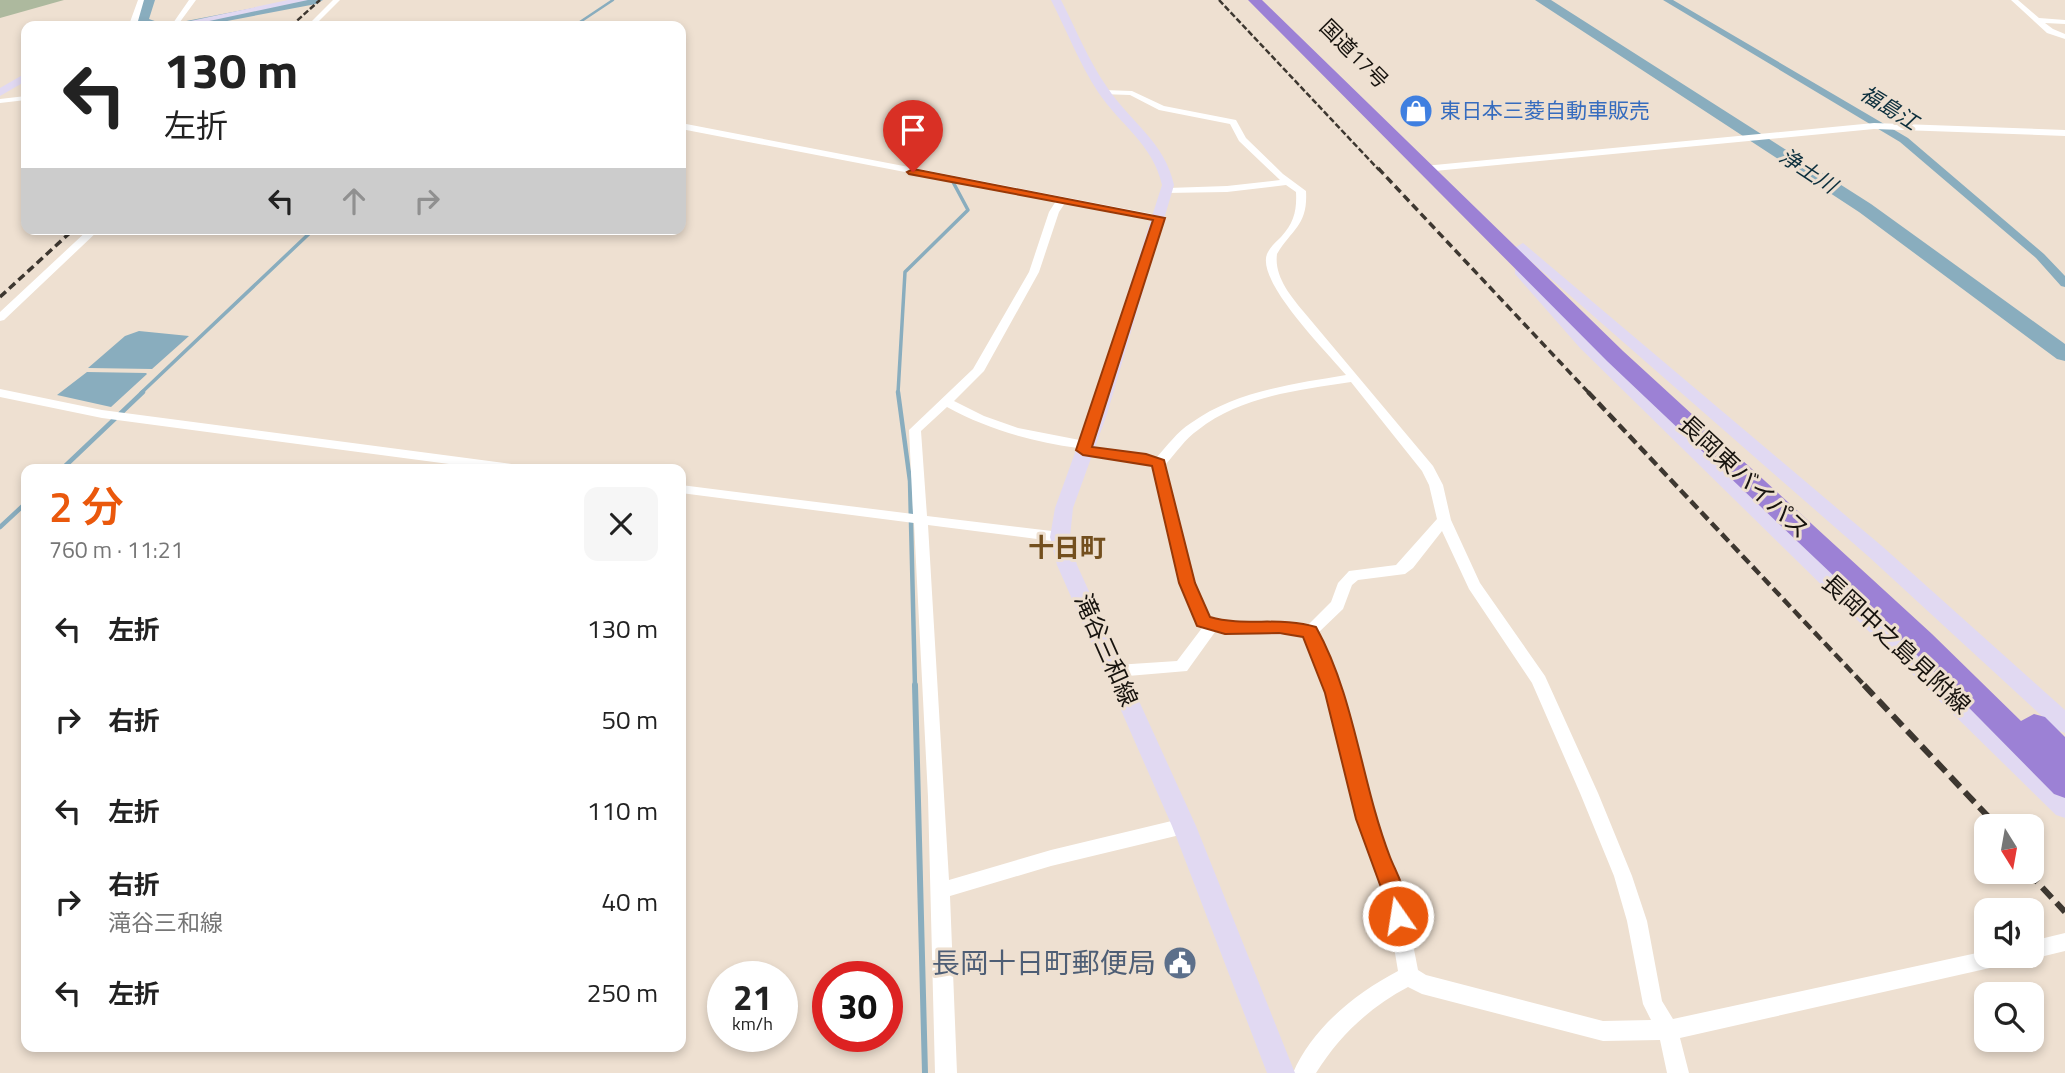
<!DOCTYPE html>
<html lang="ja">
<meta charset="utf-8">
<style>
:root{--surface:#fff;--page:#f6f6f6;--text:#222;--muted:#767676;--accent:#ea580c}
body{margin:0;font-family:"Titillium Web","Noto Sans JP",sans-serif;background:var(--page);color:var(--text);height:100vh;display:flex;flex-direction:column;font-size:26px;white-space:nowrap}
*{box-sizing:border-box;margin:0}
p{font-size:23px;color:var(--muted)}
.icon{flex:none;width:38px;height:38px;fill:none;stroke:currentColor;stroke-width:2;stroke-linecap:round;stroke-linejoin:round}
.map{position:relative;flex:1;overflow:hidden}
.side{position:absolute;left:21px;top:464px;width:665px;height:588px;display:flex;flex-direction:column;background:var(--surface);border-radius:14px;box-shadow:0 4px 10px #0003}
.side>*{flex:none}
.top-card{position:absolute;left:21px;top:21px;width:665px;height:214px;border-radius:14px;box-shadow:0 4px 10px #0003;background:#fff;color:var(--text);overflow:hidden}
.needle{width:46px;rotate:169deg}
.fabs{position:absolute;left:1974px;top:814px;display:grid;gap:14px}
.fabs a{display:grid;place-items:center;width:70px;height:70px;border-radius:14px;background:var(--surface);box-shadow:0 4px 10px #0003;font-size:35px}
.speed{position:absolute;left:707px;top:961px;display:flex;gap:14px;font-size:35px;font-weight:700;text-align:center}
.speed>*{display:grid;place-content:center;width:91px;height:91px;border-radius:50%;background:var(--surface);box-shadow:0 4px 10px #0003;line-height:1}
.speed small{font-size:18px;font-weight:400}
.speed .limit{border:10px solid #d22;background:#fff;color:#111}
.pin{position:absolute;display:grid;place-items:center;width:60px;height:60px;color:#fff;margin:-72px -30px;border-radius:50% 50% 50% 0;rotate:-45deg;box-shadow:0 0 7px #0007}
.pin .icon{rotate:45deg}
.me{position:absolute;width:77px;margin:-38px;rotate:347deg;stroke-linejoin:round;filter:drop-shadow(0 0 5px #0008)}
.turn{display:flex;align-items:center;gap:24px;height:147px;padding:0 28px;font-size:32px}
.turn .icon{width:91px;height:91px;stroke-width:2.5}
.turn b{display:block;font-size:49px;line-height:60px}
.lanes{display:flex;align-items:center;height:66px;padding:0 28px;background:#0003;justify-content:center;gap:35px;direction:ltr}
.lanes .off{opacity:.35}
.round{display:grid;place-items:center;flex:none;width:74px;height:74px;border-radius:14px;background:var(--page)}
.headline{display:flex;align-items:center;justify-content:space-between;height:119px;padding:0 28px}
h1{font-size:42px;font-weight:600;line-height:52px;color:var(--accent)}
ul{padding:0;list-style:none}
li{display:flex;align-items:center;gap:21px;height:91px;padding:0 28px}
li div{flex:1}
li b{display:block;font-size:26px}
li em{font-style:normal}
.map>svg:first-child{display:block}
.green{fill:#adb99e}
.water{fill:#89adbe}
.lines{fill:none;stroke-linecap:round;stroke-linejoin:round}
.stream-far3{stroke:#89adbe;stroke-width:2.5}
.stream-far2{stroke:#89adbe;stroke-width:3.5}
.stream-far1{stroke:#89adbe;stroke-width:4.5}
.stream{stroke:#89adbe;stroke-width:6}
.canal{fill:#89adbe;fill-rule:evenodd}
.river{fill:#89adbe;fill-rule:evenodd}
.street{fill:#fff;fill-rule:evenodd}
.secondary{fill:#e1d9f2;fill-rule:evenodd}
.highway{fill:#9c81d5;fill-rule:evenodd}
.rail-far3{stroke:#3d3730;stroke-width:2.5;stroke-dasharray:6 2.5;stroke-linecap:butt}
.rail-far2{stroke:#3d3730;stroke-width:3.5;stroke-dasharray:8 4.5;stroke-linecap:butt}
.rail-far1{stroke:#3d3730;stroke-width:4.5;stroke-dasharray:10 5;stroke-linecap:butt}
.rail{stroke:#3d3730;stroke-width:6;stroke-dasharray:14 7;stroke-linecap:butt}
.route{fill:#ea580c;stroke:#983908;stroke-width:2}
.labels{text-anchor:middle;stroke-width:6;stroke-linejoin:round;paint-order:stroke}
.far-street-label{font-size:21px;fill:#17130e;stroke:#eee0d1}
.far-water-label{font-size:21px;font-style:italic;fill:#0b2e3c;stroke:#eee0d1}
.far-shop-label{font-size:21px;fill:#366cbe;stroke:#eee0d1;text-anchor:start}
.street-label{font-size:24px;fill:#17130e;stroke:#eee0d1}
.neighbourhood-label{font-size:26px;font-weight:bold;fill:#734f1e;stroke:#eee0d1}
.near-service-label{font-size:28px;fill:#4e5e75;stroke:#eee0d1;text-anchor:end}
</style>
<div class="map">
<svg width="2065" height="1073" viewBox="0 0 2065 1073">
<rect width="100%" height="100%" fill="#eee0d1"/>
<path class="green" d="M0,0h64l-64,18z"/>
<path class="water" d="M139,331l50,5 -37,33 -64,-1 37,-32z
M87,372l59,1 1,1 -36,33 -54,-12z"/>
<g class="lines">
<path class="stream-far3" d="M574,26l39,-26"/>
<path class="stream-far2" d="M141,393l173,-164
M898,393l7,-121 63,-62 -15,-28"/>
<path class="stream-far1" d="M898,392l12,89 5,206
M62,469l81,-77
M0,527l26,-24"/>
<path class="stream" d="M915,685l10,388"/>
<path class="canal" d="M1663,0h10l235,138 136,116 21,22v11l-4,-1 -25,-28 -136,-116z"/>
<path class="river" d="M141,0h14l-6,19 20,7 -33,-2 -2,-3z
M295,0h28l-7,4 -115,22h-27l7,-4z
M1535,0h16l320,204 194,140v17l-8,-2 -198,-147z"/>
<path class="street" d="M138,0h6l-6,21 4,5h-7l-5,-4z
M189,0h7l-19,26h-6z
M333,0h7l-26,26h-7z
M2011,0h7l21,18 26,2v4l-20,-1 8,6 12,5v5l-18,-6z
M1104,90l28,1 32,15 72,14 10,18 37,36 23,17c2,34 -13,37 -29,63 -3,22 13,41 26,57l130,155 10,19 8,35 29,63 65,93 53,117 34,83 15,45 15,80 11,18 313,-68v5h29l-3,7 -332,75 9,35h-22l-7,-33 -57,1 -181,-47 -14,-7c-38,20 -69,49 -92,86h-23c19,-45 63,-80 105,-102l-13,-78 -28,-74 -31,-126 -22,-57 -89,-4 -28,39 -71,6 -6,-2 -2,-4 2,-4 6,-2 61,-4 25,-33c-21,-13 -43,-134 -50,-162l-9,-4 -60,-8 -5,-1v-5c-46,-6 -91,-19 -131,-41l-26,24 6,85 133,16 7,5 -7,5 -132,-17 21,355 102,-30 133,-32 6,3 3,5 -3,5 -6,3 -133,32 -101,30 7,177h-22l-7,-276 -14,-274 -233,-30v-8l232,29 -4,-84 64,-61 56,-97 20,-60 7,-11 -375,-72v-6l482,93v4l-3,1 -95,-18 -6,9 -20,60 -55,99 -30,30 30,15 34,12 72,14v5l56,7 10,4c11,-12 21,-26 35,-35 44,-32 102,-39 155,-48 -18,-22 -90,-93 -79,-121 3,-7 9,-12 14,-17 13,-14 16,-27 15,-45l-10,-7 -59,7 -62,1v-4l3,-1 59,-2 53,-6 -41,-39 -9,-17 -71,-14 -29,-15 -29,-1 -1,-2zM1351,382l71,89 7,14 8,34 -41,46 -47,6 -11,12 -7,19 -24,24c-32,-7 -68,4 -98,-8l-15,-35 -29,-118c11,-12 20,-26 33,-35 43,-34 101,-40 153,-48zM1442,531l27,58 63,94 48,110 34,83 13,45 16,83 8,16 -48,1 -177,-46 -8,-5 -15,-77 -28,-74 -33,-126 -24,-60 25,-24 9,-24 6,-5 47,-6 8,-6z
M26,96v4l-26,3v-4z
M1874,123l191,7v6l-191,-7 -450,43 -5,-3 5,-3z
M89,229h11l-96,91 -4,1v-9z
M0,389l102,21 417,55 7,4h-39l-385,-51 -102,-21z
M2065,933v18l-33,8 -7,-3h7v-15z"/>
<path class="secondary" d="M288,0h20l-122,26h-19z
M1051,0h10c15,29 27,60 46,87 23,35 58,55 67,98l-67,229 -34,94 -3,29 7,28 119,261 99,247h-28l-95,-247 -115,-261 -7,-28 5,-29 34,-94 73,-229c-9,-41 -42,-60 -64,-93 -19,-29 -31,-61 -47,-92z
M26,73v8l-26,15v-8z
M1523,243l360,304 182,163v23l-8,-3 -188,-173 -351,-307 -2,-3z
M1520,267l5,1 49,55 139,137 352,332v26l-9,-3 -476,-467 -65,-74v-6z"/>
<path class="highway" d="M1248,0h14l361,351 309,283 89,87 13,-7 11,3 20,20v61l-11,-4 -142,-144 -305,-289z"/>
<path class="rail-far3" d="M1219,0l160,170
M291,26l29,-26"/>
<path class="rail-far2" d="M1378,168l211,225
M0,297l74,-68"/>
<path class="rail-far1" d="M1588,392l278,295"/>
<path class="rail" d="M1864,685l133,141
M2028,872l37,40"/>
</g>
<path class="route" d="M913,169l252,49 -73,229 54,7 18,6 31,123 15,34c34,10 71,-1 106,10 39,70 45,155 74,230 7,18 24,46 15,66l-7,3 -8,-3 -7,-30 -27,-74 -31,-126 -22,-56 -24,-4 -54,1 -28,-8 -18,-43 -27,-117 -69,-11 -7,-5 77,-230 -244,-46 -2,-2z"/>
<defs>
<symbol id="shop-disc" viewBox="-11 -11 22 22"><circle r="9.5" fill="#3f7fe0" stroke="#eee0d1"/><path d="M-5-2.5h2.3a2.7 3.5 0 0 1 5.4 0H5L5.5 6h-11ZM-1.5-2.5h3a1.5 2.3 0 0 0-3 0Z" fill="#fff"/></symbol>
<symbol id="civic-disc" viewBox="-11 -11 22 22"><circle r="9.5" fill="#5c6f8a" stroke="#eee0d1"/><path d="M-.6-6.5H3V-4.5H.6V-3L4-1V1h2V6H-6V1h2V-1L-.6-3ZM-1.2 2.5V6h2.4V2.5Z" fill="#fff"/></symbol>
</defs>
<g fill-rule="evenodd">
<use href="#shop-disc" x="1397" y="92" width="38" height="38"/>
<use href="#civic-disc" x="1161" y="944" width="38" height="38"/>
</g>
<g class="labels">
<g class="far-street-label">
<text transform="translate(1354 54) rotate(45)" y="7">国道17号</text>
</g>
<g class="far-water-label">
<text transform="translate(1889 108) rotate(32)" y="7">福島江</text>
<text transform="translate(1808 171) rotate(33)" y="7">浄土川</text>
</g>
<g class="far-shop-label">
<text x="1440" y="118">東日本三菱自動車販売</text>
</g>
<g class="street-label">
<text transform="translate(1744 477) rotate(43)" y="8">長岡東バイパス</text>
<text transform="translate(1896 644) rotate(43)" y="8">長岡中之島見附線</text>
<text transform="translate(1106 650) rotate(66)" y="8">滝谷三和線</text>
</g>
<g class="neighbourhood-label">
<text x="1067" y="557">十日町</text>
</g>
<g class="near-service-label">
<text x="1156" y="973">長岡十日町郵便局</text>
</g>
</g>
</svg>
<div class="fabs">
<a><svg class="needle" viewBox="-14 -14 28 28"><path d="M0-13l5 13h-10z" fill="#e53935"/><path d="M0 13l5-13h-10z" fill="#767676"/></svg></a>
<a><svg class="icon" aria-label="sound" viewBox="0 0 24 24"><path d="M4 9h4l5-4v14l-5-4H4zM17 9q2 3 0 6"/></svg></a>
<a><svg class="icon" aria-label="search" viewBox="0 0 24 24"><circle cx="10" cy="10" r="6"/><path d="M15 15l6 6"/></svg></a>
</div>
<div class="speed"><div>21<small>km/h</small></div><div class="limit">30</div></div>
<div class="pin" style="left:913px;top:172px;background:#d93025"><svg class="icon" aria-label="arrive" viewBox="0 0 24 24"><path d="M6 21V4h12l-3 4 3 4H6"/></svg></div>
<svg class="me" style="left:1398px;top:916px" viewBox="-20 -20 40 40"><circle r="17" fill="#ea580c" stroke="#fff" stroke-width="3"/><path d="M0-11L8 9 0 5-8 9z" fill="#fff"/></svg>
<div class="top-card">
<div class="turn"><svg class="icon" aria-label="left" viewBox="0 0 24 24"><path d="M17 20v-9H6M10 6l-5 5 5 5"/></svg><div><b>130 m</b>左折</div></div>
<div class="lanes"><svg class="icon" aria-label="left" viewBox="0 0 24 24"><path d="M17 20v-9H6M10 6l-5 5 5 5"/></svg><svg class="icon off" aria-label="ahead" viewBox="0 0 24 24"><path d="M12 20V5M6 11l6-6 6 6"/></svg><svg class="icon off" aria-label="right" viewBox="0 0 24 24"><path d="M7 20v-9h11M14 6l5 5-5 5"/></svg></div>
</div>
<section class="side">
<div class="headline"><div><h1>2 分</h1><p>760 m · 11:21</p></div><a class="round"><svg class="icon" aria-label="close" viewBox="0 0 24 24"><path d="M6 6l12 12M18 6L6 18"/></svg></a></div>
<ul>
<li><svg class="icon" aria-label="left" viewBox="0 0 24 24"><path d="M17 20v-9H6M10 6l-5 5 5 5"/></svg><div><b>左折</b></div><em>130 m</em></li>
<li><svg class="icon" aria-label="right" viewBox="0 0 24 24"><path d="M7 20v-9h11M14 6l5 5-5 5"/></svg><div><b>右折</b></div><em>50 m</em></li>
<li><svg class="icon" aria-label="left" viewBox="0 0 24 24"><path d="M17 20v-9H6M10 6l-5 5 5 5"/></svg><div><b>左折</b></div><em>110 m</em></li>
<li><svg class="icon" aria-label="right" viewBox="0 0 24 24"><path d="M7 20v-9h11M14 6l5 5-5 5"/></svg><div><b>右折</b><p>滝谷三和線</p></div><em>40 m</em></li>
<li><svg class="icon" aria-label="left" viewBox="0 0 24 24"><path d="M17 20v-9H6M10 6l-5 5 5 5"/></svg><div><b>左折</b></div><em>250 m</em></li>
</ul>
</section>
</div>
